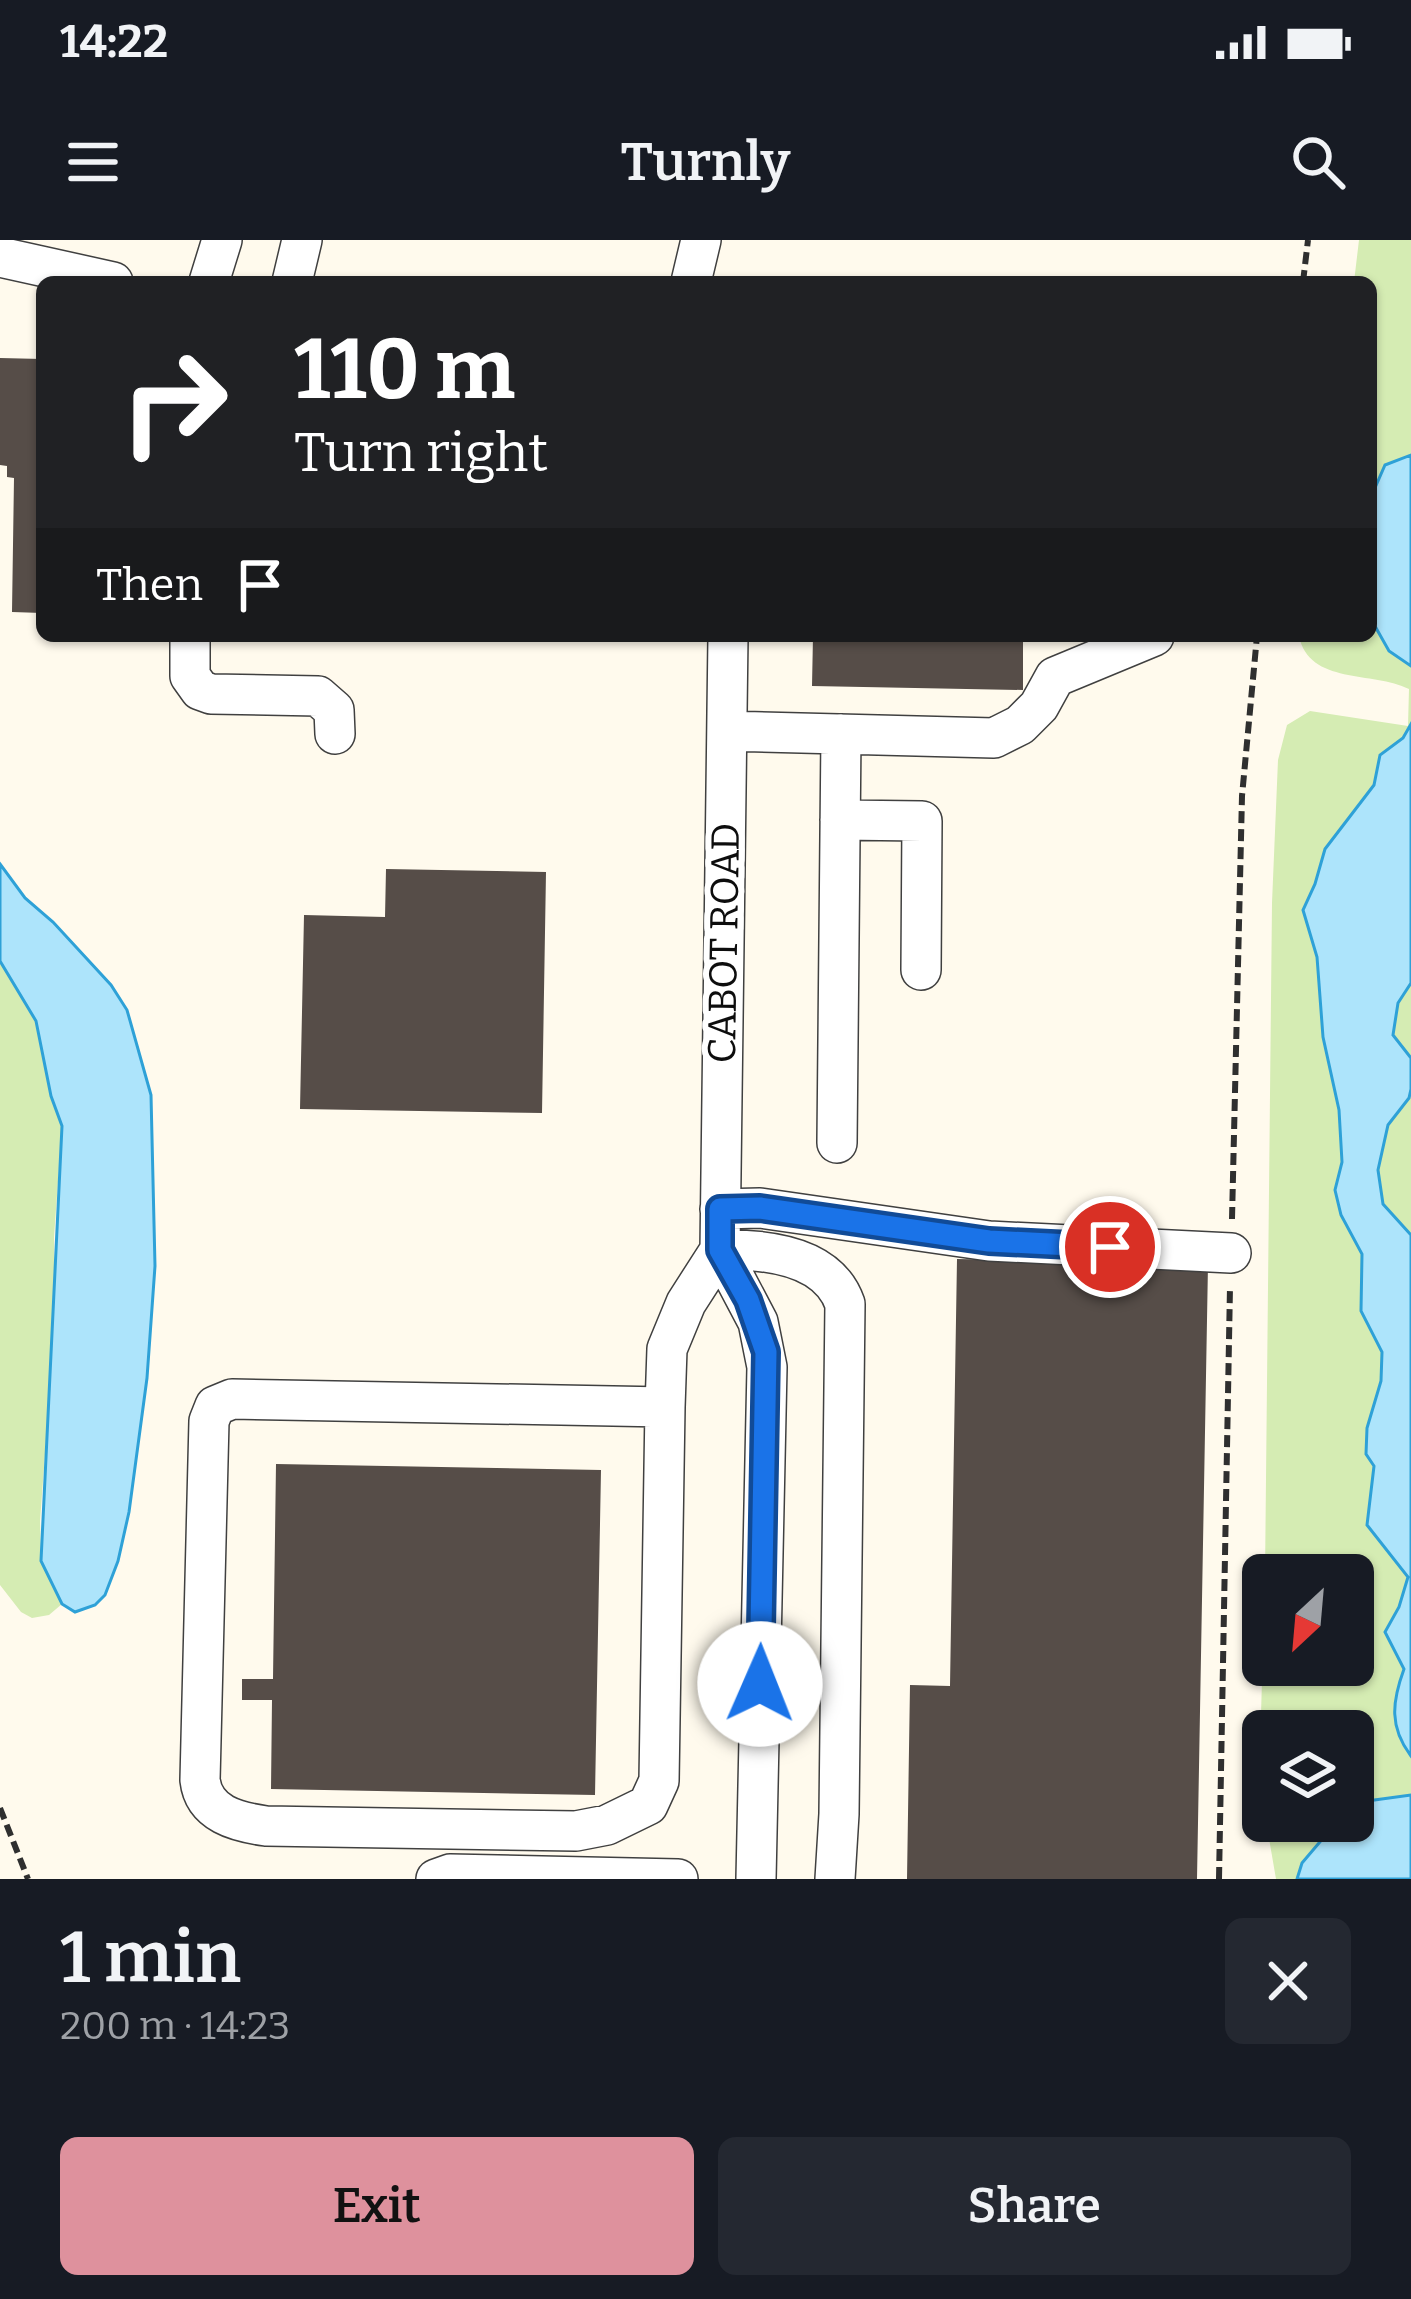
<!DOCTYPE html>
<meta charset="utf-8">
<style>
:root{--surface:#171b24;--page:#242831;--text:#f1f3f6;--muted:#9ea1a6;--accent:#de919d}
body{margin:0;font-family:Bitter,serif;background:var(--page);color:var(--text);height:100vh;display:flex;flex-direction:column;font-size:45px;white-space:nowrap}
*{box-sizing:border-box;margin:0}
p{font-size:39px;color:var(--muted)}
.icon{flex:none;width:66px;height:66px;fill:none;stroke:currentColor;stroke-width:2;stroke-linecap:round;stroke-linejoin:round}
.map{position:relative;height:1639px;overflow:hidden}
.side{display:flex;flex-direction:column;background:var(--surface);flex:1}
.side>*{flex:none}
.top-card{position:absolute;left:36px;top:36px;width:1341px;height:366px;border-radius:18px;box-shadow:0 3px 9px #0004;background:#202124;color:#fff;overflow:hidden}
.needle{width:78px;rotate:206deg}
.buttons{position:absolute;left:1242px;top:1314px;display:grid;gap:24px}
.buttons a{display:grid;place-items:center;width:132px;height:132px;border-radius:18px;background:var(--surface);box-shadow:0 3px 9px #0004;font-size:60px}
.pin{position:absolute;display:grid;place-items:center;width:102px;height:102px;color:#fff;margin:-51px;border:6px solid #fff;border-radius:50%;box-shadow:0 3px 12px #0007}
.me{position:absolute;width:132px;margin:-66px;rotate:1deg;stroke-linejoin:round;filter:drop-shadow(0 0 9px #0008)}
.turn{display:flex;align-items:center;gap:42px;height:252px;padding:0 60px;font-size:54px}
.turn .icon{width:156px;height:156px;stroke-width:2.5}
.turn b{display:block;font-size:84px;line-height:102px}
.then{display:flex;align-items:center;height:114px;padding:0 60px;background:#0003;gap:24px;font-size:45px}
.round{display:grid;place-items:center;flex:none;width:126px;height:126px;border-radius:18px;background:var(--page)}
.overview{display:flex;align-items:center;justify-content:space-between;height:204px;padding:0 60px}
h1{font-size:72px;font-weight:600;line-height:90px}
.button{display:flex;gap:24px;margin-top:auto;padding:24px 60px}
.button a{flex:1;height:138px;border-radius:18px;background:var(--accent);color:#111;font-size:48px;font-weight:600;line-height:138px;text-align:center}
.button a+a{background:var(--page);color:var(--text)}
.status{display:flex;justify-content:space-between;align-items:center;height:84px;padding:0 60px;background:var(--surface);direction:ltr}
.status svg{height:33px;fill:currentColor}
header{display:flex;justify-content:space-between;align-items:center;height:156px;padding:0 60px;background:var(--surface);font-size:54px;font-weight:600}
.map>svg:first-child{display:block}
.green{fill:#d5ecb3}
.water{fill:#ade4fb;stroke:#2ea1d7;stroke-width:3}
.building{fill:#564d48}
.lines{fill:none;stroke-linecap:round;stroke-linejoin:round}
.minor-casing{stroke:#404040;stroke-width:42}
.path{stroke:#2f2f2f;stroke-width:6;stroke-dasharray:12 6;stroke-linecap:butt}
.minor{stroke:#fff;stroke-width:39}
.route-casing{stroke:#114b97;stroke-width:30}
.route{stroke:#1a73e8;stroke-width:21}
.labels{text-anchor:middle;stroke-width:12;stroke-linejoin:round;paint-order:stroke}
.street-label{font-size:39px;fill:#0d0d0d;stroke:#fff}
</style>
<div class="status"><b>14:22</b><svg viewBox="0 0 49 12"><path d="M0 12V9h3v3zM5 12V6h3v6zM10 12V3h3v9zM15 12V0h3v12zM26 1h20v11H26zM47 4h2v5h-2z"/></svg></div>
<header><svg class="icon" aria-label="menu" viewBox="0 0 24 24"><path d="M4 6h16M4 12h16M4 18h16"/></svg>Turnly<svg class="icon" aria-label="search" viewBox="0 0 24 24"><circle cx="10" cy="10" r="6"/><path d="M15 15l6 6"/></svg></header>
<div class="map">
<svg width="1411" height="1639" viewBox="0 0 1411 1639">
<rect width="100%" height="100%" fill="#fffaed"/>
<path class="green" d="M1359,0h52v1556l-51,6 -7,6v-77h-90v75l-4,-23 4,-137v19h90v-90h-88l7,-672 6,-143 9,-35 23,-14 98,15 1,-37c-36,-18 -100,-4 -110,-53h72v-354h-17z
M0,721l36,60 15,75 11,30 -8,111v96l-14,188 1,41 21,42 -13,11 -17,3 -11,-6 -21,-27z
M1266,1581h72l-36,42 -5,16h-21z"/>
<path class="water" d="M1411,215v211l-22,-15 -18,-32v-122l14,-32z
M1411,484v259l-13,20 -5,32 18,23v31l-2,9 -21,27 -10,45 5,34 28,31v521c-22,-29 -19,-54 -7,-87l-19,-37 14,-25 9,-30 -41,-52 7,-59 -8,-12 1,-26 14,-47 1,-29 -21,-41 1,-57 -21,-39 -6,-25 7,-28 -3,-52 -16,-73 -6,-80 -14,-47 12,-26 10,-35 49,-64 6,-30 23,-17z
M0,624l25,34 28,24 58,63 16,25 24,85 4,171 -8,112 -18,134 -11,49 -13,34 -10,10 -20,7 -13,-8 -21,-43 21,-435 -11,-30 -15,-75 -36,-60z
M1411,1555v84h-114l5,-16 34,-40 17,-2v-13l7,-6z"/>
<path class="building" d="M0,118l42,1v254l-30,-1 2,-134 -7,-1v-11l-7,-1z
M813,396h210v54l-211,-4z
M386,629l160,3 -4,241 -242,-4 4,-194 81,2z
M957,1019l251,5 -11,615h-290l3,-194 40,1z
M276,1224l325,6 -6,325 -324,-6 1,-89h-30v-21h31z"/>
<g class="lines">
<defs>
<path id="minor" d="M0,17l113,25
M209,42l13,-42
M292,42l10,-42
M691,42l10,-42
M190,396v40l10,14 11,4 107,2 16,14 1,24
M728,396l-8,614 38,72 9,45 -11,512
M727,491l267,7 26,-13 19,-19 16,-29 99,-41
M840,580l82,1 -1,149
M837,903l4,-409
M720,969l40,-1 229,33 242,12
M720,1010c44,-1 108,5 125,54l-6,510 -4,65
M665,1167l-6,374 -11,24 -41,20 -31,6 -310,-5c-29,-4 -62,-12 -66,-46l9,-359 6,-15 17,-7 433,8 2,-58 19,-46 34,-53
M436,1639l14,-5 228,5"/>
</defs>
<use href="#minor" class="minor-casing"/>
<path class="path" d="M1303,42l5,-42
M1232,979l10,-423 15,-160
M0,1568l28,71
M1219,1639l11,-592"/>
<use href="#minor" class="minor"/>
</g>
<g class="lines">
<defs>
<path id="route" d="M760,1444l6,-332 -18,-52 -28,-50v-41l40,-1 229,33 121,6"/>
</defs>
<use href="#route" class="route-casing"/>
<use href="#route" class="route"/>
</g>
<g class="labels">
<g class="street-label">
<text transform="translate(723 703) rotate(-89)" y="14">CABOT ROAD</text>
</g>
</g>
</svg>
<div class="buttons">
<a><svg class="needle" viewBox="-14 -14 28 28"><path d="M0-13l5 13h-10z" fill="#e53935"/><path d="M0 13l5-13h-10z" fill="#9ea1a6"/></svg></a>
<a><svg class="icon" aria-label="layers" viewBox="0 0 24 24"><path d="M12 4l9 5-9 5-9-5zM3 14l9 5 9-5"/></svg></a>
</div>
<div class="pin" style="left:1110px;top:1007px;background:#d93025"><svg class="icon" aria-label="arrive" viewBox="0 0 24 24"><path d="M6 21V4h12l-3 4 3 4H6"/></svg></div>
<svg class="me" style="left:760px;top:1444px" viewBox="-20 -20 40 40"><circle r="19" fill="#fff"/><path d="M0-13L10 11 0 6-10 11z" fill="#1a73e8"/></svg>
<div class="top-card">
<div class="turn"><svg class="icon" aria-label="right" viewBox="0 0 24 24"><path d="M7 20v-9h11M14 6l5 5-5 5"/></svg><div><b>110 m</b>Turn right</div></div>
<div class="then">Then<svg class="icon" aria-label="arrive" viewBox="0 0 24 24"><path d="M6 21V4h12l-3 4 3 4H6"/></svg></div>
</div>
</div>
<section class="side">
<div class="overview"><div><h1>1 min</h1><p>200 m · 14:23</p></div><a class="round"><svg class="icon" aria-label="close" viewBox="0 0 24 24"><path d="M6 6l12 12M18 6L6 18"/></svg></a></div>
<div class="button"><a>Exit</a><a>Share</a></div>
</section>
